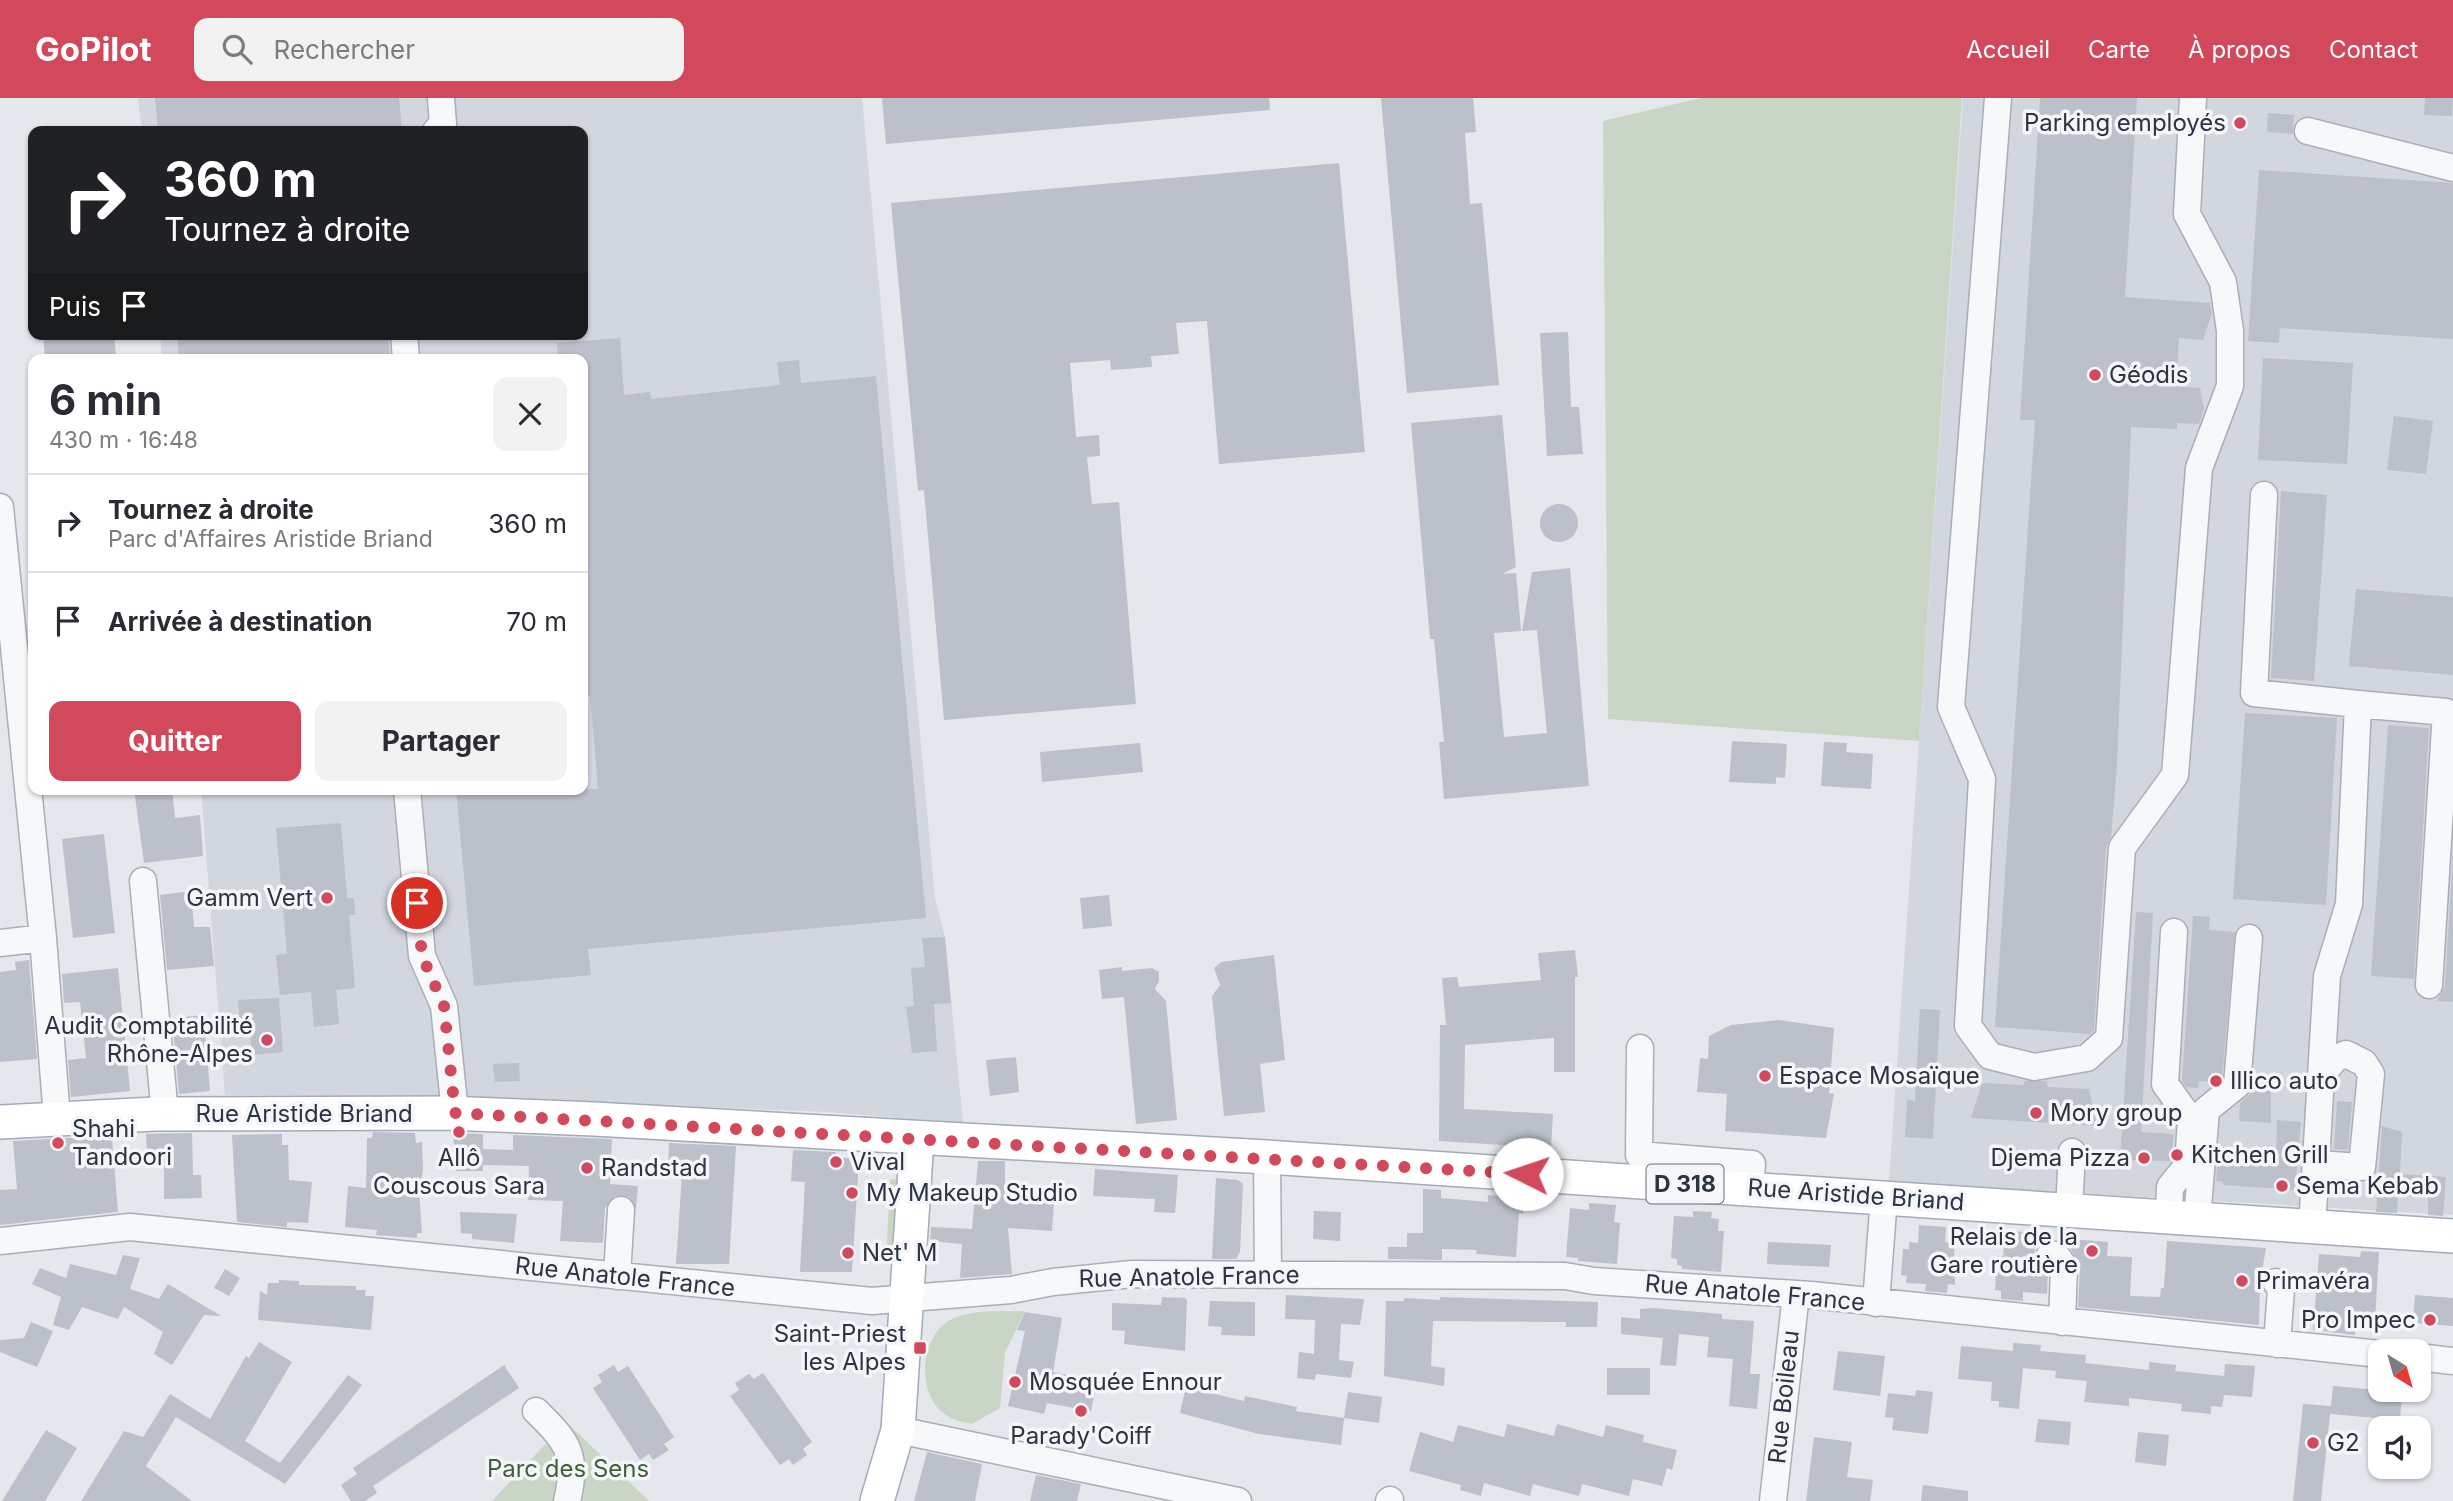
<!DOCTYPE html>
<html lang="fr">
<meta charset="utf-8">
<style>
:root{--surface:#fff;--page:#f2f2f3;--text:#2b2b33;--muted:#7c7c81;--line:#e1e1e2;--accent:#d1495b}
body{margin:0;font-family:Inter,sans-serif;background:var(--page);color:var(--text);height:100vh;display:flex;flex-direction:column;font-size:26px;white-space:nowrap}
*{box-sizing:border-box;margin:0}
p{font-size:23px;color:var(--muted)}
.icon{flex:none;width:38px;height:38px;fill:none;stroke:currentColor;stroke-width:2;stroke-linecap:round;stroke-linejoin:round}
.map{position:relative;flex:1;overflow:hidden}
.sheet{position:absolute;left:28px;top:256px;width:560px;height:441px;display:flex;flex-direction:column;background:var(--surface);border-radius:14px;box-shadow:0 2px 5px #0004}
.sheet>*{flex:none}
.banner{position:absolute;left:28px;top:28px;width:560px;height:214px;border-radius:14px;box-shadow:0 2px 5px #0004;background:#202124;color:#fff;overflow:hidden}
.needle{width:46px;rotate:143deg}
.fabs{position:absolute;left:2368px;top:1241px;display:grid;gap:14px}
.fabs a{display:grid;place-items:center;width:63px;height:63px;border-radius:14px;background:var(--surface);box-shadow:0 2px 5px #0004;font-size:35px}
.pin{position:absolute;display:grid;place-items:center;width:60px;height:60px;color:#fff;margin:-30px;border:4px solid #fff;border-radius:50%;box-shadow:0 2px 7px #0007}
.me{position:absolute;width:77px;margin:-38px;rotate:274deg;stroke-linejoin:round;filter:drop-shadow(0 0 5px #0008)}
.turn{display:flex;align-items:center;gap:24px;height:147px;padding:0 21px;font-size:32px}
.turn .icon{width:91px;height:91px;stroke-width:2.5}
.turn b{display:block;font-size:49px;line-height:60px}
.then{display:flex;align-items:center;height:66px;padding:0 21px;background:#0003;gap:14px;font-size:26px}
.round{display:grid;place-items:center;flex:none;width:74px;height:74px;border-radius:14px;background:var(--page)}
.overview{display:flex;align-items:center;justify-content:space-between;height:119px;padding:0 21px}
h1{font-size:42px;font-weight:700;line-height:52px}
.button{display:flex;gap:14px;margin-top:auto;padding:14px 21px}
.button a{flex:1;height:80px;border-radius:14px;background:var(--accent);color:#fff;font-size:28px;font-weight:700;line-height:80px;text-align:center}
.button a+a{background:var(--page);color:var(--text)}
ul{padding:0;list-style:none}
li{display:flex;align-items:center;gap:21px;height:98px;padding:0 21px;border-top:2px solid var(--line)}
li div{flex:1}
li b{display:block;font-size:26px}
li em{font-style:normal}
header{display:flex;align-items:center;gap:42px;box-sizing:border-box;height:98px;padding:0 35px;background:var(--accent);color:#fff}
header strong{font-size:33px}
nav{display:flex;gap:38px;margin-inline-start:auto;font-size:24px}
.search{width:490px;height:63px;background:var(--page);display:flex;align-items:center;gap:18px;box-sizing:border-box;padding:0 24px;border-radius:14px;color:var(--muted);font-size:26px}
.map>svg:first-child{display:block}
.built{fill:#d2d6de}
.green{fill:#c9d6c5}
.building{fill:#bbc0ca}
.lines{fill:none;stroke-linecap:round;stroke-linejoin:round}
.minor-casing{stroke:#a9aeb7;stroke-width:29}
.major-casing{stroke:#a3abb8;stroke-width:36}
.minor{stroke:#f7f8fa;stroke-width:26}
.major{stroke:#fff;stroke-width:33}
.route{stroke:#d1495b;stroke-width:12;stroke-dasharray:0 21.6}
.poi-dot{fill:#d1495b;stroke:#f4f6f9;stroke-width:2.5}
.labels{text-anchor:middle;stroke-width:7;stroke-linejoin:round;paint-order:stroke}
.shield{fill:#f4f6f9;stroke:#676e7b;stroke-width:2}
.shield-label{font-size:23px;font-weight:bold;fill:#2b3445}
.poi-label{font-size:24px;fill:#2b3445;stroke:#f4f6f9;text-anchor:start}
.street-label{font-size:24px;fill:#2b3445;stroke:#f4f6f9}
.park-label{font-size:24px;fill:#3f6138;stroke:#f4f6f9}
</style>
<header>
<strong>GoPilot</strong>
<div class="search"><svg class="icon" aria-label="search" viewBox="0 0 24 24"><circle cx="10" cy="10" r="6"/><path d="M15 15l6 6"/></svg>Rechercher</div>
<nav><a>Accueil</a><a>Carte</a><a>À propos</a><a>Contact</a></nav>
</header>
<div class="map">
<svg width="2453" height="1403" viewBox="0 0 2453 1403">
<rect width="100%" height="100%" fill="#e4e7ec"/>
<path class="built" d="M138,0h724l73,801 10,38 18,186 -136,-11 -362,-15 -240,-2 -24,-306h382v-430h-421l-2,-25h423v-203h-441z
M1963,0h490v1117l-564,-33z"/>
<path class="green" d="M1701,0h261l-43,643 -311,-22 -5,-598z
M890,1081l12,1 -4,82 -12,-1z
M1025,1213l-20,42 -5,55 -28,16c-9,-2 -18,-3 -26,-9 -31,-20 -27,-82 8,-97 20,-9 49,-6 71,-7z
M566,1324l83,79h-157z"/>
<path class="building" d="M155,0h244l3,33h-244z
M882,0h387l1,12 -384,34z
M1381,0h92l3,34 -11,1 5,71 12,-1 17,182 -92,8z
M2040,0h97l-12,199 85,6 2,10 -9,27 -24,-2 -3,48 24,2 4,21 -5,15 -22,-1v6l-46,-2 -14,338 -6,72 -5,10 -12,184 -4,3 -95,-7 40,-607h-15z
M2425,0h28l-1,18 -28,-1z
M2268,15l26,2 -1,19 -26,-2z
M1339,65l26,289 -146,12 -12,-143 -31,2 3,31 -28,2 1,11 -41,3 -1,-10 -40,3 6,74 23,-2 1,21 -13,1 5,47 27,-2 17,202 -192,16 -20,-230 -6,1 -27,-288z
M2259,72l194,13v156l-173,-11 -1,15 -31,-2z
M1568,234l3,75h8l4,47 -36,2 -7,-123z
M43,236h71l2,23 -71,2z
M177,236h211l2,25h-211z
M620,240l4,57 26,-3 1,7 129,-14 -3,-23 22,-2 2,23 75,-7 50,542 -338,31 3,26 -117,11 -18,-197h142l-8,-93 -6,1 -1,-13v-10h5l-5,-43v-272h-25l-1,-16z
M2263,260l90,5 -6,101 -89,-4z
M1502,317l14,152 -14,7 14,-1 5,58 -27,2 10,104 43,-4 -10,-103 -15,1 10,-59 38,-4 19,218 -145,13 -5,-57h5l-10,-103h-4l-19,-216z
M2394,318l39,5 -7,53 -39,-4z
M2281,393l46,4 -13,186 -43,-3z
M1540 425a19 19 0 1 1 38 0a19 19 0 1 1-38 0Z
M2356,491l97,8v78l-104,-9z
M2245,615l92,5 -11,187 -93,-6z
M2388,627l41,3 -15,251 -43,-3z
M1732,643l55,3 -2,34 -9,-1v7l-47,-2z
M1824,644l23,1 -1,9 27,2 -2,35 -50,-3z
M1140,645l3,29 -101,10 -2,-30z
M134,691h38l3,29 25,-3 3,41 -59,7z
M341,725l6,75h7l1,17h-6l6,73 -19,2 3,34 -25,3 -3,-35 -31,3 -4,-40 11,-1 -11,-126z
M104,736l11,99 -42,5 -11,-99z
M2453,755v149l-16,-1 8,-15z
M191,793l3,36h16l4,39 -47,4 -7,-75z
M1109,797l3,31 -29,3 -3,-31z
M2136,814l17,1 -12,219 33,2 -3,27 -51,-1z
M2193,818l17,1 -1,13 26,2 -13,145 -6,5 -17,-1 -1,7 -12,-1 -4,-6z
M945,839l6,66 -17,1 3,47 -25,2 -6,-46 8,-1 -3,-38 14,-1 -3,-29z
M1575,852l3,27h-3v95h-21v-34l-89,7 -1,64 89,5 -2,34 -112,-7 1,-116h6l-4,-47 15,-1 2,10 82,-7 -3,-27z
M1274,857l11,105 -25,4 5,48 -41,4 -12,-120 8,-11 -6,-17 7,-6z
M29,862l8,99 -37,3v-90l16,-2 -1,-8z
M1122,869v4l30,-3 7,4v9l-4,8 11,12 11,119 -41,4 -12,-127 -22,2 -3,-29z
M118,870l12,123 -59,6 -3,-37 18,-2 -6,-56 -16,1 -2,-29z
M279,900l4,54 -31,3 -2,-23 -8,1 -2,-10 -2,-23z
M1920,911l20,1 -7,129 -28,-2 2,-37 8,1z
M204,917l6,76 -31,3 -7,-76z
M1779,922l55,8 -5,65 5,1 -8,44 -101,-7 2,-37 -30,-2 3,-34 8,1 1,-23 22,-11z
M1016,959l3,35 -29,4 -4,-36z
M519,965l1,18 -25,1 -2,-18z
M2024,983h23l1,6 41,2 8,37 -126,-8 11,-35 42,2z
M2253,987l18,1v37l-32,-2 1,-18 11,-10z
M2337,1003l15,1 -4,48 -14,-1z
M2277,1022l24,2 -6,68 -72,-5v-3l-7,-1 3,-32 57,5z
M2382,1028l20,6 -2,42 46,3 -3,39 -15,-1v-18l-30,-1 -1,17 -21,-1z
M373,1034l42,1 1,10 6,-1 1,27 -4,22 3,42h-5v5l-41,-3 1,-5 -32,-3 3,-41 18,2 1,-50h5z
M192,1035l1,42h8l1,23 -38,1v-47l-17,3 -1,-21z
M453,1035l30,1v15l30,1v-15l99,4 -2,45 28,2 -2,23 -7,-12 -14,-1 -10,12 -2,35 -43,-2 3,-40 -35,-1 1,-34 -46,-1v6h-27z
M282,1036v11h6l1,35 23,2 -4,41 -21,-1v5l-50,-5 -5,-87z
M65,1040h47l6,74 -118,13v-35l17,-1 -4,-48z
M669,1045l67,3 -7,118h-53l6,-90h-14z
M793,1052l43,2 -1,5 24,2 -7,113h-52l5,-90 -14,-1z
M978,1063h27v36l49,3 -2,31 -44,-3 4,46 -52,4 2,-34 -32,-3 1,-14 41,2z
M1095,1071l83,6 -3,38 -21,-1 1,-13 -62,-3z
M1216,1080l22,2 5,4 -3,68 -4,7h-24z
M1423,1091l18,1v8l47,4v-7l36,3 -1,16 -4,-1 -3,44 -40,-3 1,-4 -35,-1v11l-54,-1v-12h19v-14h16z
M1589,1105l27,2 -2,17 6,1 -3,41 -39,-3v-3l-12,-1 4,-49 19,2z
M1314,1113l27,1 -1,29 -27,-2z
M1693,1113l19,1 -1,6 8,1 -1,12h6l-3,41 -39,-3v-3l-5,-1v-6l-6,-1 3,-42 19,1z
M460,1114l57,2 -3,29 -42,-4v-5l-11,-1z
M1919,1127l27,2 -1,15 9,1 1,42 -7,-1 -1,9 -22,-2 1,-7 -20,-1 1,-7 -6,-1 2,-26h6v-7l9,1z
M2011,1133l27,2 -4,23 3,7 11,9 -1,22 -24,-2v9l-22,-2v-8l-6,-1 2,-34 6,1 1,-11h6z
M2070,1141l38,3 -1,14 25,1 -2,39 30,1 1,-9h3l3,-47 99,7 -6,35 -1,42 -181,-18 2,-40 -10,-19z
M1768,1144l63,3 -2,22 -62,-3z
M2361,1153l18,1 -4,69 -19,-2 -1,16 -42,-5 6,-76 41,3z
M123,1157l17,3 -10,31 29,10 9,-15 53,32 -17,-1 -32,50 -18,-11 9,-22 -39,-25 -6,12 -36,-12 -13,23 -16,-5 8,-28 -29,-13 8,-16 26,10 4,-14 46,11z
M225,1171l15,9 -11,18 -15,-8z
M279,1182l20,1v4l57,1v4h10l-1,6h9l-3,34 -113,-10 2,-29 7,4 1,-12h11z
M1286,1197l78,4 -4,26 -19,-1 -2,36 15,2 -3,16 -35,-4 -1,6 -18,-2 2,-26 15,2 1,-34 -30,-1z
M2415,1197l38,3v28l-40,-3z
M1162,1199l23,1 2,3 -2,50 -61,-7 1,-13 -13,-1v-27l49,2z
M1440,1199l158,5 -1,25h-31v-5l-133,-1 -2,45 14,2 -1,18 -60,-10 2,-75h18v-3l36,2z
M1210,1203l45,1v34l-34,-1 1,-8 -14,-1z
M1653,1210l69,6v5l32,2 -4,53h10l-3,35 -28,-3 4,-47 -26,-2 2,-20 -30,-3 -3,32 -16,-1 3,-27 -42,-4v-17l19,2v-10z
M1025,1214l37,6 -9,54 44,9 -6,30 -44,-8 -3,11 -36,-8 17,-75 -8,-1z
M31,1224l22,9 -16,36 -37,-15v-12l24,-2z
M259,1244l33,20 -47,79 35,22 68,-88 14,10 -77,99 -109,-67 -30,49 46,35h-111l43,-70 19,6 27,-43 40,25 36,-63 3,2z
M2013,1245l28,2 -1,6 46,4 -1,8 64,7v-8l27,3 -1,6 49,5 1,-12 30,2 -3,31 -28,-2 -2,12 -11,-1v8l-30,-3 1,-7 -53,-6v8l-45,-4 3,-21 -32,-3 1,-7 -33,-3 -4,41 -20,-2v-6h-8l1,-19 -34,-3 3,-33 52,5z
M1838,1253l47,5 -5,40 -47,-6z
M504,1267l15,23 -146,98 4,7 -12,8h-14l-10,-16 16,-11 -4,-6z
M614,1267l4,7 10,-6 46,71 -10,7 5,6 -16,10 -4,-6 -9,6 -47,-72 9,-6 -4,-7z
M1607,1270h43v27h-43z
M763,1275l49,69 -9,7 4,6 -14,10 -4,-6 -9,6 -50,-69 9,-6 -4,-7 14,-9 5,5z
M2333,1288l69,6 -2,28 -70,-6 -9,87h-28l10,-97 28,2z
M1186,1289l58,14 1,-5 52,11 -1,4 48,7 -3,27 -82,-11 -79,-21z
M1916,1292l17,2 -5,42 -36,-4 2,-12 -9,-1 3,-24 27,3z
M1348,1294l34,5 -3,26 -35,-5z
M2038,1321l33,3 -2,23 -34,-3z
M1507,1326l47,12 3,-12 46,13 3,-12 38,10 -1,7 34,8 -5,20 -5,-2 -5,18 -29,-7 -4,17 -47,-12 -3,12 -46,-12 -3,12 -46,-13 -3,13 -21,-6 1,-5 -52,-14 11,-39 33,10 5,-17 46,12z
M46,1332l31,18 -32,53h-43z
M2138,1334l31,3 -3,31 -31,-4z
M1814,1339l38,5 -5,35 26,3 -3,21h-64z
M927,1354l55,12 -7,37h-61z
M1036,1377l45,9 -4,17h-47z
M1923,1387l45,6v10h-47z"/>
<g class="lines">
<defs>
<path id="minor" d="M1998,0l-47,609 31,72 -14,247 22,30 44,11 53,-9 22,-20 13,-190 53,-73 24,-307 31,-82v-55l-7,-49 -36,-68 6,-116
M436,33l7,-7 -2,-26
M2308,33l145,37
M404,236l2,25
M2264,397l-10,198 104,11 -9,200 -22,72 -15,252
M0,409l43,431 14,180
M2358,606l88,8 -17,273
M407,691l15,167 22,50 11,107
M143,783l22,233
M0,845l43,-5
M1640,950l-1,107 113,9 -2,24
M1267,1059l1,118
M2316,1066l46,3 9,-93 -7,-11 -18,-9 -10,4 -15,17
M2069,1112l3,-58
M2169,1118l1,-29 18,-22 3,-45 -26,-36 9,-152
M2197,1121l9,-109 31,-25 12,-147
M0,1143l130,-14 742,74 139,-11 42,-8 79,-8 433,2 29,5 217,14 569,59
M2050,1157h6l8,12 -2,55
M617,1178l4,-66
M2276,1184l5,7 -4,55
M1876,1205l8,-106
M2418,1259l35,4
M536,1313c32,31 42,44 31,90
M898,1332l340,71
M1389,1403l1,-1
M1773,1403l23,-207"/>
<path id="major" d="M0,1024l155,-8 291,-1 148,6 673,38 1186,79
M877,1403l21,-71 19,-291"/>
</defs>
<use href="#minor" class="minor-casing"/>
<use href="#major" class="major-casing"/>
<use href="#minor" class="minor"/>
<use href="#major" class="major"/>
</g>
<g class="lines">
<path class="route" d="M417,805l5,53 22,50 11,107 1072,61"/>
</g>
<g class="poi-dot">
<circle cx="2240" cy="25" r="7"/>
<circle cx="2095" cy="277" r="7"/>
<circle cx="327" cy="800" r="7"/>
<circle cx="267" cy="942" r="7"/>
<circle cx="1765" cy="978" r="7"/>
<circle cx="2216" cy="983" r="7"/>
<circle cx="2036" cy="1015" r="7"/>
<circle cx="459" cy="1034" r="7"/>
<circle cx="58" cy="1045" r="7"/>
<circle cx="2177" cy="1057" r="7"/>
<circle cx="2144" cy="1060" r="7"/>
<circle cx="836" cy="1064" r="7"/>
<circle cx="587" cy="1070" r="7"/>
<circle cx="2282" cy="1088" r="7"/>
<circle cx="852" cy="1095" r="7"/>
<circle cx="2092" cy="1153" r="7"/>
<circle cx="848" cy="1155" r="7"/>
<circle cx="2242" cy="1183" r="7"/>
<circle cx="2430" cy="1222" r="7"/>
<rect x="913" y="1243" width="14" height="14" rx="3.5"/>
<circle cx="1015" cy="1284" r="7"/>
<circle cx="1081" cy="1313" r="7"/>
<circle cx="2313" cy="1345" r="7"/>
</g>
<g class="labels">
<rect class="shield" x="1646.5" y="1066.5" width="77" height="39" rx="5"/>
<g class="shield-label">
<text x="1685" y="1094">D 318</text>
</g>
<g class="poi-label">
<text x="2226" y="33" text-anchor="end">Parking employés</text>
<text x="2109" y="285">Géodis</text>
<text x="313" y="808" text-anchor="end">Gamm Vert</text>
<text x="253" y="936" text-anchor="end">Audit Comptabilité<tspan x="253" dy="28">Rhône-Alpes</tspan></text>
<text x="1779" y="986">Espace Mosaïque</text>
<text x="2230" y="991">Illico auto</text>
<text x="2050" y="1023">Mory group</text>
<text x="72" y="1039">Shahi<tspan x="72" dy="28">Tandoori</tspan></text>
<text x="2191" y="1065">Kitchen Grill</text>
<text x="459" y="1068" text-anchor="middle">Allô<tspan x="459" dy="28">Couscous Sara</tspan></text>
<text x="2130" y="1068" text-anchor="end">Djema Pizza</text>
<text x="850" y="1072">Vival</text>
<text x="601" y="1078">Randstad</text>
<text x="2296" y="1096">Sema Kebab</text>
<text x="866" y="1103">My Makeup Studio</text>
<text x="2078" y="1147" text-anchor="end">Relais de la<tspan x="2078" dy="28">Gare routière</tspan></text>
<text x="862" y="1163">Net' M</text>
<text x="2256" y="1191">Primavéra</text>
<text x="2416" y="1230" text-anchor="end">Pro Impec</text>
<text x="906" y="1244" text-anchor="end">Saint-Priest<tspan x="906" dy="28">les Alpes</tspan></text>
<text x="1029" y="1292">Mosquée Ennour</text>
<text x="1081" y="1346" text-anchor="middle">Parady'Coiff</text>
<text x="2327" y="1353">G2</text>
</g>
<g class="street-label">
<text x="304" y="1024">Rue Aristide Briand</text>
<text transform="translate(1856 1097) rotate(4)" y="8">Rue Aristide Briand</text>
<text transform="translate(625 1179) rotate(6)" y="8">Rue Anatole France</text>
<text transform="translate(1189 1179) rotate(-1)" y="8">Rue Anatole France</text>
<text transform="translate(1755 1195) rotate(5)" y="8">Rue Anatole France</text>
<text transform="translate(1784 1299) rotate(-84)" y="8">Rue Boileau</text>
</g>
<g class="park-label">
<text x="568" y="1379">Parc des Sens</text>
</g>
</g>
</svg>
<div class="fabs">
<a><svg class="needle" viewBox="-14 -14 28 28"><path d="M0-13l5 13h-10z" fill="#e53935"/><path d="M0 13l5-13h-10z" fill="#7c7c81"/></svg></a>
<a><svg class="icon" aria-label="sound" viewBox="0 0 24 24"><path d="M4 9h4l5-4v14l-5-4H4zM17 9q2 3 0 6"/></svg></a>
</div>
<div class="pin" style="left:417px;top:805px;background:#d93025"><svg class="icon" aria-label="arrive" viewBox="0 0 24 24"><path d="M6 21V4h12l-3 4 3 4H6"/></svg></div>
<svg class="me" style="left:1527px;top:1076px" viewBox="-20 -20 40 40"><circle r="19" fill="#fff"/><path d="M0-13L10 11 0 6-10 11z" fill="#d1495b"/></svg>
<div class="banner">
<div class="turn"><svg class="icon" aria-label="right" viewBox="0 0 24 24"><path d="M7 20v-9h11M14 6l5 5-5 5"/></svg><div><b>360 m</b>Tournez à droite</div></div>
<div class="then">Puis<svg class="icon" aria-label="arrive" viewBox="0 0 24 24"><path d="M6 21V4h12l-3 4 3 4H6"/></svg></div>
</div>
<section class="sheet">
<div class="overview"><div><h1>6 min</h1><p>430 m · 16:48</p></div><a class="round"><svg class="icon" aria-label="close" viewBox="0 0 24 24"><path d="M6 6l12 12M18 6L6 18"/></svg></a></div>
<ul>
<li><svg class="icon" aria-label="right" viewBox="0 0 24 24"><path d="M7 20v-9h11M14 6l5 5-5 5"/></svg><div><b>Tournez à droite</b><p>Parc d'Affaires Aristide Briand</p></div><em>360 m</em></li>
<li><svg class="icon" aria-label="arrive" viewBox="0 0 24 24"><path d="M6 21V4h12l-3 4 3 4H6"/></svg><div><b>Arrivée à destination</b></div><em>70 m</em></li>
</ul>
<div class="button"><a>Quitter</a><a>Partager</a></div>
</section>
</div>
